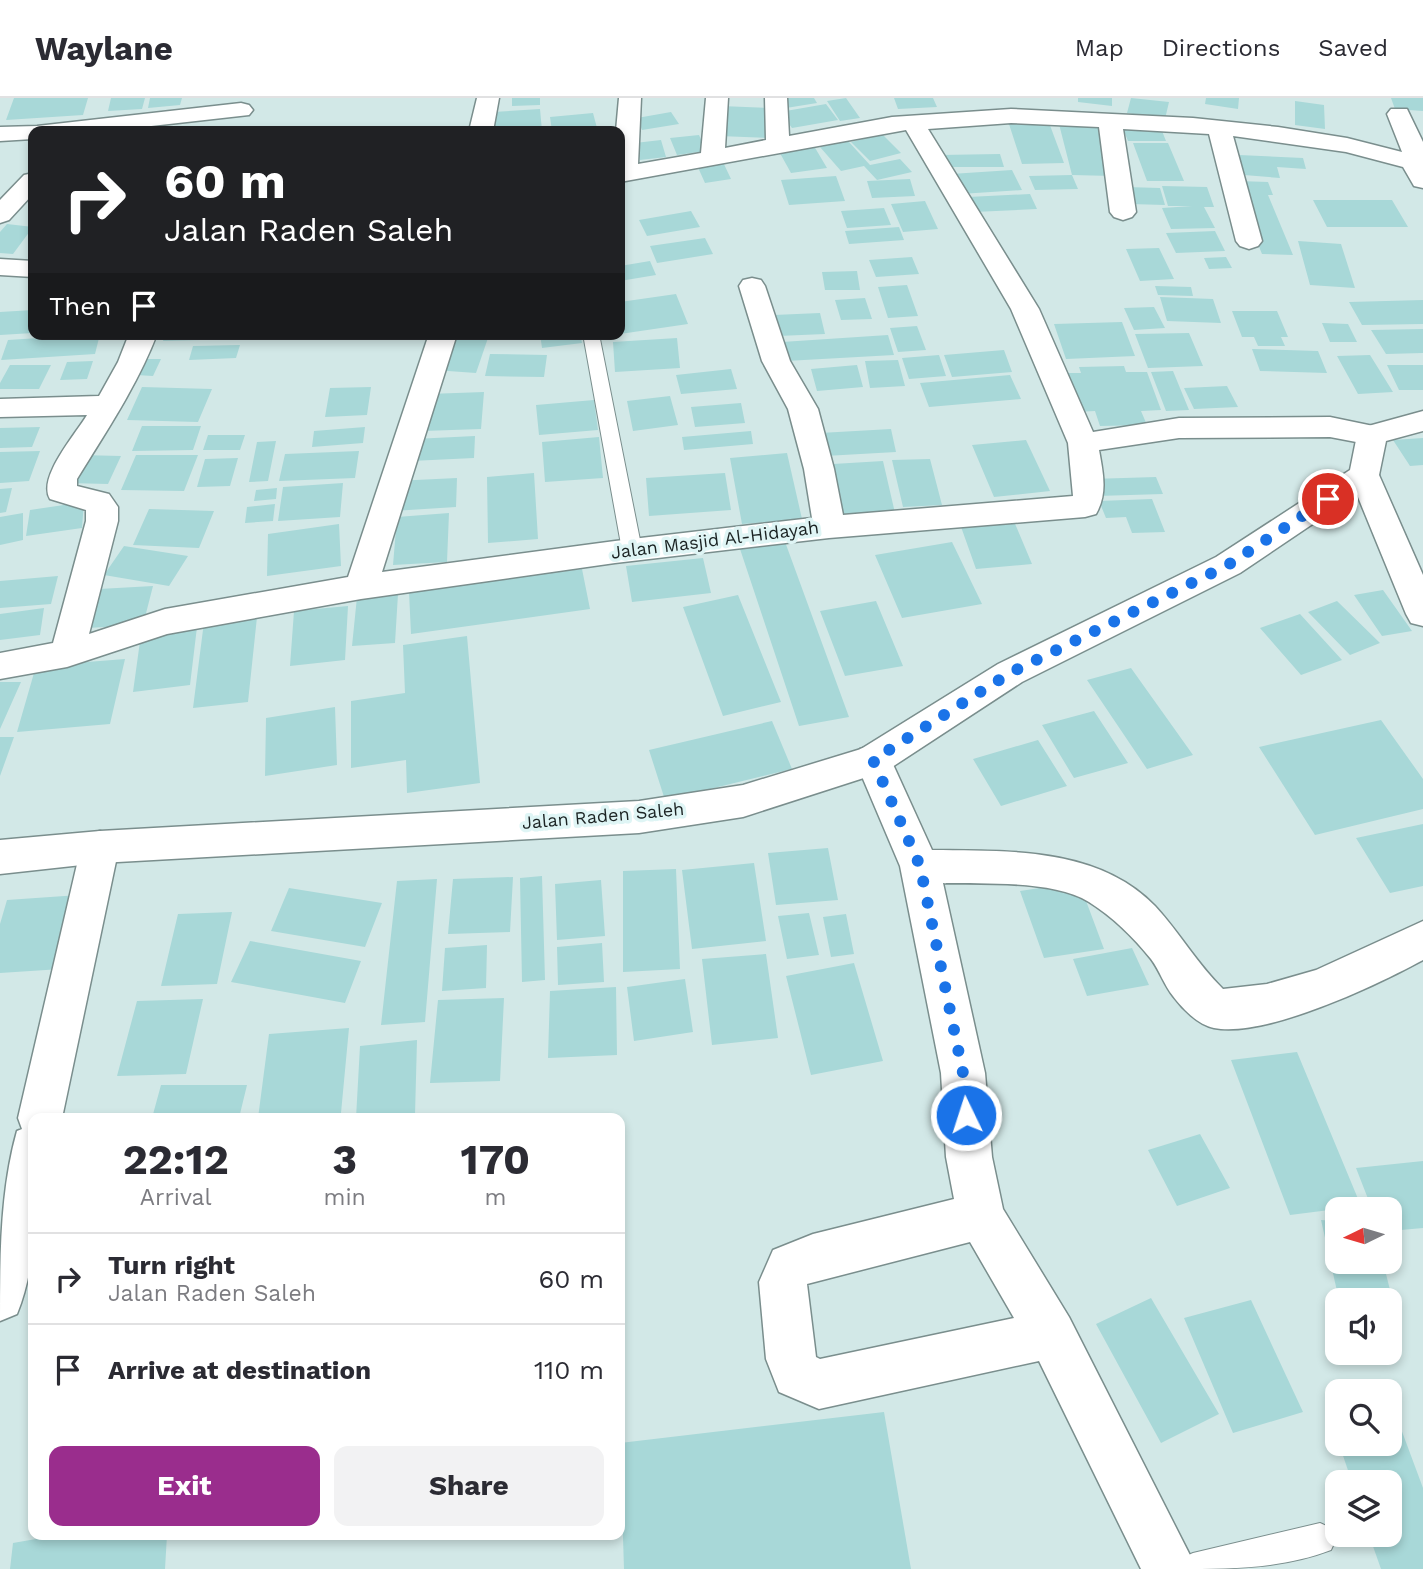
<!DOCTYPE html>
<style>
:root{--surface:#fff;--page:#f2f2f3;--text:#2b2b33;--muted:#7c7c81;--line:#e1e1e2;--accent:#9a2d8d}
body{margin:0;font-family:"Work Sans",sans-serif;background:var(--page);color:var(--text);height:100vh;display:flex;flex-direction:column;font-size:26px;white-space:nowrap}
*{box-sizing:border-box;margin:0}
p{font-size:23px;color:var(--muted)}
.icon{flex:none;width:38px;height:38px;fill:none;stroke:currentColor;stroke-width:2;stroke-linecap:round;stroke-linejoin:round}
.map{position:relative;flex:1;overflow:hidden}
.side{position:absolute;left:28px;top:1015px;width:597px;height:427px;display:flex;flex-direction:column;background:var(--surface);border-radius:14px;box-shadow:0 4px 10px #0003}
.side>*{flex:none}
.hud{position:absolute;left:28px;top:28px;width:597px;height:214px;border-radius:14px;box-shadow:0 4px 10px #0003;background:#202124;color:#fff;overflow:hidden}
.needle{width:46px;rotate:265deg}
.buttons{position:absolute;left:1325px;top:1099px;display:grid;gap:14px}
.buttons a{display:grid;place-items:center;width:77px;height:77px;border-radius:14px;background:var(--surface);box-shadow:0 4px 10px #0003;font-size:35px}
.pin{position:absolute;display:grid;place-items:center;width:60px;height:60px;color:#fff;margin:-30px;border:4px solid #fff;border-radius:50%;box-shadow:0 2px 7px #0007}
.me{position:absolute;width:77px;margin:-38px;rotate:356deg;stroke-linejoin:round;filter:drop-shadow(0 0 5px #0008)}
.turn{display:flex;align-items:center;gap:24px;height:147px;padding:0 21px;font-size:32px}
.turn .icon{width:91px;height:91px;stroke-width:2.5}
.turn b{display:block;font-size:49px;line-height:60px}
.then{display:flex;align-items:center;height:66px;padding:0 21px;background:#0003;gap:14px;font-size:26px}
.eta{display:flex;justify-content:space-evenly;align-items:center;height:119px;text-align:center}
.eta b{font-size:42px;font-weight:700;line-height:49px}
.action{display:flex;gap:14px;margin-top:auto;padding:14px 21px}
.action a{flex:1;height:80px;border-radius:14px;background:var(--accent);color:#fff;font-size:28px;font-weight:700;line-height:80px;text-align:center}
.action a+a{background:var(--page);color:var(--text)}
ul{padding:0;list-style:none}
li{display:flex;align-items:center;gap:21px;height:91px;padding:0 21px;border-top:2px solid var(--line)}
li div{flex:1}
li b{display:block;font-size:26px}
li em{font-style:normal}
header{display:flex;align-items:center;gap:42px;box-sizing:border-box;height:98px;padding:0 35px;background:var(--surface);border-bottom:2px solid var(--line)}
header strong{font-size:33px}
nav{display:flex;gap:38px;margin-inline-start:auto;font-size:24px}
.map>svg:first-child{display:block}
.building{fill:#a8d8d8}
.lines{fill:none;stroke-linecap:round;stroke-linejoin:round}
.lane-casing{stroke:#7a8e8d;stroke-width:2}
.street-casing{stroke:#7a8e8d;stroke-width:3}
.secondary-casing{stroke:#7a8e8d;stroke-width:3}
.lane{fill:#fff;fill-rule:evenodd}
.street{fill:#fff;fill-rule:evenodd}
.secondary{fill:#fff;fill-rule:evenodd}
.route{stroke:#1a73e8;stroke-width:12;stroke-dasharray:0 21.6}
.labels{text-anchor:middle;stroke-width:7;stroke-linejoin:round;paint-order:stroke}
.street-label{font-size:18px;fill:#1b2323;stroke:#dff5f5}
</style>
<header>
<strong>Waylane</strong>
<nav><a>Map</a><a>Directions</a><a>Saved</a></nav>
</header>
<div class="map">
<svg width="1423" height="1471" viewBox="0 0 1423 1471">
<rect width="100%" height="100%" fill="#d2e8e7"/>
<path class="building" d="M14,0h74l-5,17 -77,5z
M111,0h34l-3,11 -34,2z
M150,0h32l-2,7 -32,3z
M512,0h28v7l-28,1z
M785,0h29l3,5 -31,5z
M846,0l14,20 -20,3 -13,-20z
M894,0h39l4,9 -39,2z
M1078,0h34v8l-34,-4z
M1131,0l38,4 -4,17 -38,-6z
M1206,0h33l-1,11 -33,-5z
M1391,0h32v13l-28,-2z
M1295,3l29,4 1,24 -30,-4z
M826,6l12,16 -46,8 -12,-16z
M721,8l49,2 -2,30 -49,-2z
M540,11l2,22h-48l-1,-19z
M671,14l8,12 -37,6 -5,-12z
M593,15l4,15 -45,3 -2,-14z
M1048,22l16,43 -42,1 -14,-43z
M1059,26h39l15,52 -41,-1z
M1122,28h38l6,15h-38z
M882,36l19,19 -31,8 -19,-19z
M699,37l7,16 -29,4 -7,-17z
M661,42l5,17 -26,3 -5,-17z
M811,43l16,27 -36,5 -15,-27z
M848,43l22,24 30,-6 12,13 -35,8 -13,-14 -23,5 -21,-24z
M1133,45h35l16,38h-37z
M1000,56l4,13h-61l-3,-12z
M1239,57l64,3 3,11 -29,-2 3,11 -36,-3z
M722,62l9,19 -26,4 -9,-20z
M1012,72l10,20 -62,4 -9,-20z
M1072,77l6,14 -43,1 -6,-14z
M836,78l9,25 -56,4 -8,-25z
M910,81l5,17 -43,2 -5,-17z
M1238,83l30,1 5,13h-5l25,60 -31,-1 -24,-60z
M1162,88l45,1 7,20h-10l11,21 -44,1 -9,-21 30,-2h-24z
M1126,89l34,1 5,17 -35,-1z
M1030,96l7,15 -63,3 -6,-15z
M1313,102h79l16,27h-81z
M925,103l13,28 -35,3 -12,-28z
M884,110l7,17 -44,3 -6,-17z
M691,113l9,16 -53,9 -8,-16z
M7,126l26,3 -20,27 -13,-1v-21z
M899,129l5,13 -55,4 -4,-13z
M1215,133l10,20 -49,2 -10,-20z
M705,140l8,16 -56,9 -7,-17z
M1298,143l43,3 14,44 -45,-3z
M1159,150l15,31 -34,2 -14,-32z
M912,159l7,17 -43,3 -7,-17z
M1226,159l6,11 -23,1 -5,-11z
M650,163l6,14 -36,6v-15z
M857,173l3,19h-35l-3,-18z
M907,187l11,31 -30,2 -10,-31z
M1155,188l36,1 2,9 -35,-1z
M676,196l12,30 -68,10v-32z
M1160,199l53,2 8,24 -54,-2z
M865,200l7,21 -31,1 -6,-20z
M1423,202v24l-61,1 -13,-23z
M1154,209l11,21 -31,2 -10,-22z
M33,212v23l-33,2v-23z
M1232,213h45l11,26h-7l4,9h-27l-4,-9h-12z
M820,215l5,21 -47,2 -4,-21z
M1122,224l13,34 -69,3 -12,-35z
M1322,225l26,1 9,18h-27z
M917,228l9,24 -28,2 -8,-24z
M1423,231v24l-37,1 -15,-24z
M1189,235l14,33 -55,2 -13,-34z
M100,236l-5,20 -94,6 7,-20z
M165,236h74l-1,5 -75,2z
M348,236h55l-1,6h-56z
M448,236l41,1 -13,38 -42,-3z
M540,236h40l2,9 -40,5z
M888,237l6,20 -108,6 -4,-19z
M677,240l3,30 -65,4 -2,-30z
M240,247l-4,13 -47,2 4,-14z
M1252,251l66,2 9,22 -67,-2z
M1004,252l8,22 -60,5 -8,-22z
M490,256l57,1 -3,22 -59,-1z
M939,257l7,21 -37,3 -7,-21z
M1370,257l23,37 -35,2 -21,-38z
M145,261h16l-8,17 -17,-1z
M898,262l7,26 -35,2 -5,-27z
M93,263l-6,18 -27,1 7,-18z
M10,267h41l-12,24h-39v-6z
M857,267l6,22 -46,4 -6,-22z
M1387,267h36v25h-24z
M1124,268l2,6h21l14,38 -20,1 6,14 -47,1 -5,-15 -20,1 -12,-39h18l-2,-6z
M731,271l6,20 -56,5 -5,-19z
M1173,273l16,39 -23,1 -15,-39z
M1010,277l11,24 -92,8 -9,-24z
M1227,288l11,21 -44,2 -10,-21z
M142,289l70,2 -14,33 -71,-2z
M371,289l-4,28 -42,2 5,-29z
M484,294l-3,37 -58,2 5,-37z
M670,298l8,29 -45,6 -6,-30z
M594,302l4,30 -59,5 -3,-30z
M741,305l4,20 -50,4 -4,-20z
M142,328h59l-8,24 -61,1z
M40,329l-8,20 -32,1v-20z
M365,329l-2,16 -51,4 2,-16z
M891,331l5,23 -71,4 -5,-23z
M751,333l2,13 -69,6 -2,-13z
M208,337h37l-5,15h-37z
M475,338l-1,22 -63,3 3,-22z
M599,339l4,41 -58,4 -3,-40z
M1423,340v27l-13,1 -17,-26z
M1026,342l24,51 -56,6 -22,-52z
M276,343l-8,40 -19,1 8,-40z
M40,353l-11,30 -29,2v-31z
M359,353l-4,27 -76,3 6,-27z
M787,355l15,66 -60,5 -12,-66z
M80,357l41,1 -13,28 -41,-1z
M136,357h62l-14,36 -63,-1z
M238,360l-8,28 -33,1 8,-28z
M930,361l12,46 -39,2 -11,-47z
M883,363l12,52 -52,3 -10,-52z
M534,375l4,66 -50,4 -1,-66z
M725,375l6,37 -82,6 -3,-38z
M1156,379l7,17 -66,2 -6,-17z
M457,380l-1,29 -63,4 2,-30z
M343,385l-3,34 -62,4 5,-34z
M12,390l-6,24 -6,1v-24z
M277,390l-1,11 -22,2 2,-11z
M1152,401l13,33 -33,1 -6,-16 -20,1 -7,-17z
M84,404l-2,26 -56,8 4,-26z
M275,406l-2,17 -28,2 2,-16z
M149,411l65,2 -15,37 -66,-3z
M23,415v27l-23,5v-28z
M449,415l-2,49 -54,3 4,-48z
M1013,421l19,45 -56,5 -16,-45z
M339,426l2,42 -74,10 1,-42z
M784,441l65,178 -50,9 -60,-180z
M952,444l30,62 -80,14 -27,-63z
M124,448l64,10 -19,30 -65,-11z
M703,460l8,35 -79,9 -6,-36z
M582,471l8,40 -179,25 -2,-42z
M58,478l-7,28 -51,4v-27z
M153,488l-10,39 -56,3 12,-39z
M1383,492l29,41 -30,5 -28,-41z
M398,496l-3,49 -43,3 5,-49z
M738,497l43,107 -58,14 -40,-109z
M876,503l27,65 -58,10 -25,-65z
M1337,503l43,42 -30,12 -42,-43z
M348,508l-3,54 -55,6 4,-55z
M44,510l-4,27 -40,5v-26z
M1300,516l42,46 -41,15 -41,-47z
M257,519l-9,85 -55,6 11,-86z
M197,529l-7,58 -57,7 8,-58z
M467,538l13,147 -73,10 -1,-33 -55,8v-67l54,-8 -2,-48z
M125,561l-15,65 -93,8 19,-66z
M1131,570l62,87 -46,14 -60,-89z
M0,584h21l-21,47z
M335,609l2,58 -72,11 1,-58z
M1094,613l34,52 -54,15 -32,-53z
M1381,622l42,59v30l-108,26 -56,-88z
M772,623l20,48 -127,31 -16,-50z
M0,639h14l-14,39z
M1038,642l29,46 -66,20 -28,-47z
M1423,726v62l-33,7 -34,-55z
M828,750l10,52 -62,5 -8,-52z
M754,765l12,78 -74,8 -10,-79z
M676,771l4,100 -57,3v-101z
M542,778l3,104 -23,2 -2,-104z
M513,779l-3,55 -62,2 5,-55z
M437,781l-12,143 -44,3 16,-144z
M601,782l4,56 -48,4 -2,-56z
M1079,784l25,67 -60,9 -24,-67z
M289,790l93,15 -17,44 -94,-16z
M79,797l-18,74 -61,4v-49l7,-24z
M232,814l-15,72 -56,2 17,-72z
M809,815l10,42 -32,4 -9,-43z
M846,816l8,40 -23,3 -8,-40z
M250,843l111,20 -16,42 -114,-21z
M602,845l2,39 -46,3 -1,-38z
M487,847l-1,43 -44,3 3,-43z
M1132,850l17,37 -62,11 -14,-37z
M766,856l12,84 -66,7 -10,-86z
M854,865l29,98 -72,14 -25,-99z
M685,881l8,53 -59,9 -7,-54z
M616,889l1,68 -69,3 2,-67z
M504,900l-4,83 -70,2 8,-83z
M203,901l-17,75 -69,2 20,-75z
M349,930l-8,85 -83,5 11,-84z
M417,942l-2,75 -59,3 4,-72z
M1297,954l64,154 -71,9 -59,-155z
M161,987h86l-8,33h-87z
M1200,1036l30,54 -53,18 -29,-56z
M1423,1063v67l-33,3v-22h-18l-16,-41z
M1321,1122l16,1v41h46l15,60 -8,-1v-21h-51z
M1151,1200l68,116 -58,29 -65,-119z
M1251,1202l52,112 -70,21 -49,-115z
M1394,1312l29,78v81h-42l-12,-34h21v-53h-38l-13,-38h51v-33z
M884,1314l27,157h-287l-4,-126z
M59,1437h108l-2,34h-155l3,-26z"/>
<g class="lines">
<defs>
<path id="lane" d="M583,236h16l43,216 -3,5h-14l-3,-5z
M1320,1425l11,5 5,11 -5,11c-50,19 -101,19 -154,19l5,-11 11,-5z"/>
<path id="street" d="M477,0h22l-6,33h-24z
M619,0h22l-3,66 63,-11 5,-55h22l-3,50 41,-8 -1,-42h22l2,38 103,-19 119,-8 182,9 85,9 69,11 55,14 -15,-38 4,-5h16l16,33v46l-9,-2 -11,-19 -57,-15 -113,-16 29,105 -4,5 -9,3 -9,-3 -4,-5 -27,-107 -86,-5 13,83 -4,5 -9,3 -9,-3 -4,-5 -11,-85 -88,-4 -83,6 111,180 54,123 86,-14 151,-1 53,11 4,7 -4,7 -11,3 -42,-8 -151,1 -80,12c4,23 9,43 -3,64l-11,3 -256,21 -214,25 -254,36 -194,35 -100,33 -67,12v-26l53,-10 33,-122v-11l-36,-11c-13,-21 25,-64 37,-84l-87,2v-18l99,-3 19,-34 11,-28h28c-20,52 -51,98 -80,145v7l32,8 9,13v14l-29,113 76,-25 183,-32 81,-243h28l-75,238 233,-31 197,-23 -8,-49 -16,-60 -26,-48 -23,-75 4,-6 9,-2 9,2 4,6 25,75 28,48 16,60 9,46 230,-19 -5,-53 -57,-134 -105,-179 -286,52v-51h-4z
M241,5l8,2 4,5 -4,5 -142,16h-74v8l-33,2v-14l37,-1z
M33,75v21l-24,26 -9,3v-23l24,-25z
M0,161l33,2v16l-33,-2z
M1364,367l11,3 4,7 44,100v51l-12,-3 -5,-9 -57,-139 4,-7z
M873,647l13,4 46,101c76,1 166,-3 223,56 25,27 42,58 68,83l44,-5 49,-14 107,-49v39c-46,25 -157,78 -209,68 -16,-3 -32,-20 -41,-32 -9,-11 -13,-25 -22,-37 -17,-21 -38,-42 -62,-57 -35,-22 -104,-18 -146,-19l42,190 7,84 11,52 66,108 128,252h-56l-102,-208 -220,48 -40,-17 -13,-33 -7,-77 14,-32 40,-16 141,-35 -8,-42 -5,-84 -41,-207 -45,-106 5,-11zM970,1144l44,76 -194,41 -4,-2 -9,-73z
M100,733l14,4 5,12 -57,271h-29c0,65 9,135 -16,196l-17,7c0,-63 0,-130 17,-190l5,-2 -4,-11 63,-271 5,-12z"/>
<path id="secondary" d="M1423,313v20l-37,10 -7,34 -4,7 -135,91 -218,109 -136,89 -13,4 -130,42 -104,16 -539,30 -100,11v-34l100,-9 539,-30 104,-16 118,-36 137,-85 218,-107 134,-87 7,-35 4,-7z"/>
</defs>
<use href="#lane" class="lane-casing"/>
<use href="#street" class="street-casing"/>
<use href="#secondary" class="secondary-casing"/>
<use href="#lane" class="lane"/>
<use href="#street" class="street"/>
<use href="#secondary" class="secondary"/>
</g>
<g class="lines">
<path class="route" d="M966,1017l-3,-42 -43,-207 -47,-106 137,-87 218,-108 100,-66"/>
</g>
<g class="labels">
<g class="street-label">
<text transform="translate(715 442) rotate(-7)" y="6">Jalan Masjid Al-Hidayah</text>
<text transform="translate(603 718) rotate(-5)" y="6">Jalan Raden Saleh</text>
</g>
</g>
</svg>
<div class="buttons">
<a><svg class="needle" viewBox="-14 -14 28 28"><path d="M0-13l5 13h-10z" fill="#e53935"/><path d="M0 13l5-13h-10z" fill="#7c7c81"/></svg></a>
<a><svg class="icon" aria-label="sound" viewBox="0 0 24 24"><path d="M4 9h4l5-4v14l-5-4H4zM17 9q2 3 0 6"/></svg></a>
<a><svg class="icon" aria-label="search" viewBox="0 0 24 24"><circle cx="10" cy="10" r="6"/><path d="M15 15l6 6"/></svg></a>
<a><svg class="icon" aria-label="layers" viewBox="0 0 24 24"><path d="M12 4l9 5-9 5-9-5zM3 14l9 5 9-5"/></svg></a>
</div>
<div class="pin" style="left:1328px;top:401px;background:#d93025"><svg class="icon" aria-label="arrive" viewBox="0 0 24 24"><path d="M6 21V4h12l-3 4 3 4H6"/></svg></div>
<svg class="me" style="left:966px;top:1017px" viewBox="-20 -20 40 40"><circle r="17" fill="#1a73e8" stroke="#fff" stroke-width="3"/><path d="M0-11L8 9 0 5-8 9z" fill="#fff"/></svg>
<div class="hud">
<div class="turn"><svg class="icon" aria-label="right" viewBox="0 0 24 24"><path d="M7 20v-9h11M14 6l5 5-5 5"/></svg><div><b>60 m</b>Jalan Raden Saleh</div></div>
<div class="then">Then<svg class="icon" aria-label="arrive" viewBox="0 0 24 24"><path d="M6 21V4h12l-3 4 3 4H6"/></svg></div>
</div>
<section class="side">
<div class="eta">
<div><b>22:12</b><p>Arrival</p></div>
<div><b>3</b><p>min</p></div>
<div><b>170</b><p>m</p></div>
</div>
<ul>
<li><svg class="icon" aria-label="right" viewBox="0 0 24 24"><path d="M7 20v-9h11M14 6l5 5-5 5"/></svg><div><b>Turn right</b><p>Jalan Raden Saleh</p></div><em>60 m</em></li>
<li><svg class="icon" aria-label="arrive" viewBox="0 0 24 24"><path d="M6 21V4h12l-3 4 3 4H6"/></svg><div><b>Arrive at destination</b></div><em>110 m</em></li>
</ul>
<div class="action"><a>Exit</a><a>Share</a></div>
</section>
</div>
